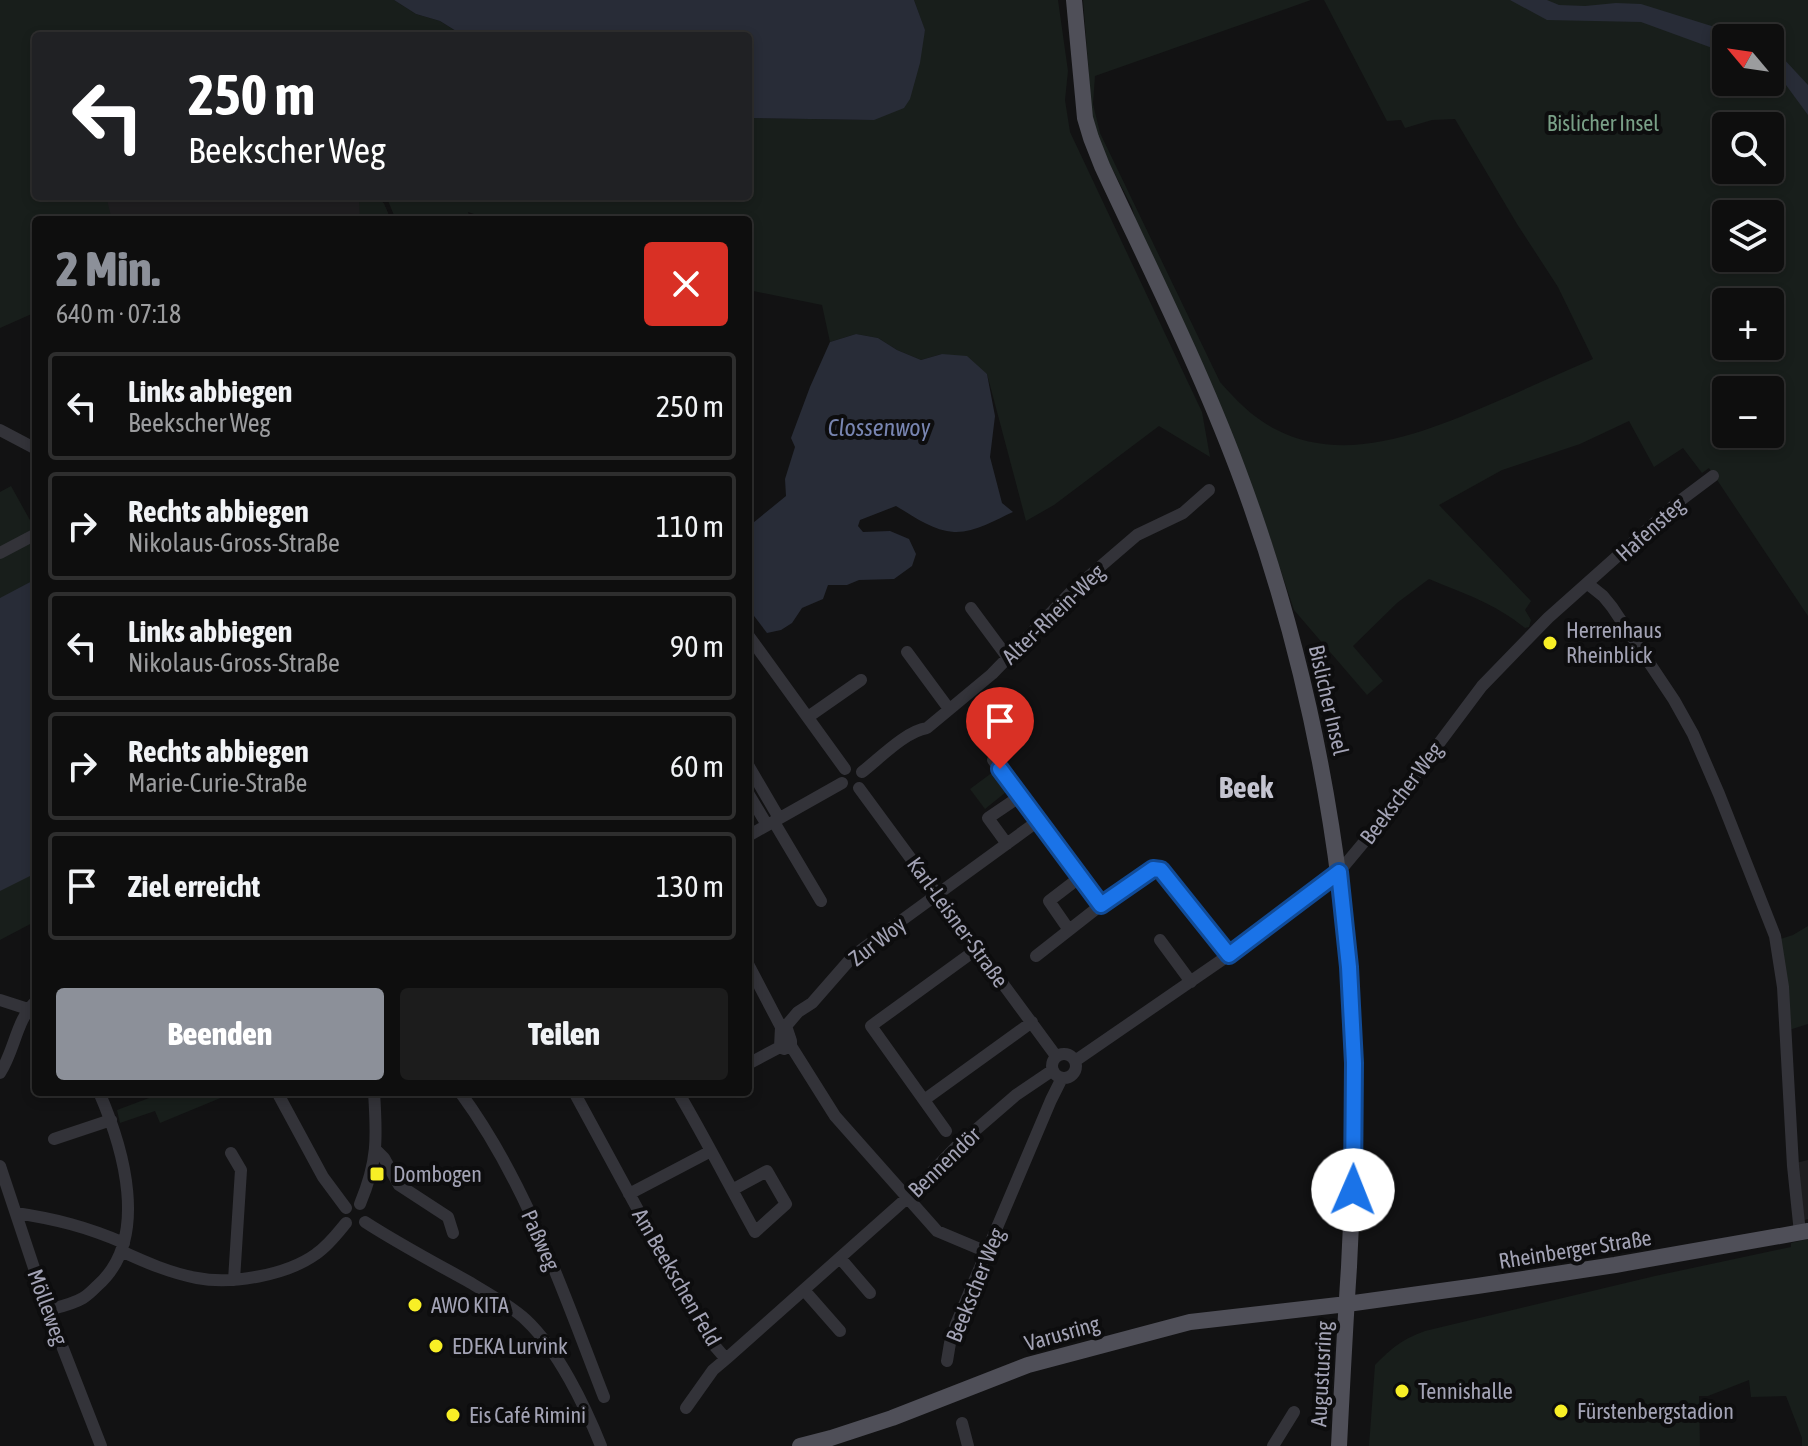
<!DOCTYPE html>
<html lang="de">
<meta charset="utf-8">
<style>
:root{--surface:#0e0e0e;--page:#1c1c1c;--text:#f1f3f6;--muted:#9b9c9e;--line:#2e2e2e;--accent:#8c9099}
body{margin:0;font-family:"Asap Condensed",sans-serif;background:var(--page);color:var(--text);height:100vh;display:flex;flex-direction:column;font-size:30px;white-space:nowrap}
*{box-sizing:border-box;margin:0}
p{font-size:26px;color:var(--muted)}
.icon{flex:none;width:44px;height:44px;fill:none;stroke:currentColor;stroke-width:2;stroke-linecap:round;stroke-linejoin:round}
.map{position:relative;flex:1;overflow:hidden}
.drawer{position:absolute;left:32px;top:216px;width:720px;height:880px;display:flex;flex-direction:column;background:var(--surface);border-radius:8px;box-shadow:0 4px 12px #0003,0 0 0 2px var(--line)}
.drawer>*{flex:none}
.hud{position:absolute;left:32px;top:32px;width:720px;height:168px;border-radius:8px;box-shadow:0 4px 12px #0003,0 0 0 2px var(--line);background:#202124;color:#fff;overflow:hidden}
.needle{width:52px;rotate:299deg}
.fabs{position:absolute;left:1712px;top:24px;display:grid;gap:16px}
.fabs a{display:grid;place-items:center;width:72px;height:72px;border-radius:8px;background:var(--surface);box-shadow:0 4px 12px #0003,0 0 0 2px var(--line);font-size:40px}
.pin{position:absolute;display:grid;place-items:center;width:68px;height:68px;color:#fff;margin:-82px -34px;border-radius:50% 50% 50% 0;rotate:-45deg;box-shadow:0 0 8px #0007}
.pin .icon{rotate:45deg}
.me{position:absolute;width:88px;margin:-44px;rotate:1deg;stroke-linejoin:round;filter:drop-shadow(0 0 6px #0008)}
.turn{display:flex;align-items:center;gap:28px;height:168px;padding:0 24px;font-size:36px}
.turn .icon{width:104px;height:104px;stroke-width:2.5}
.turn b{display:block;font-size:56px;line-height:68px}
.round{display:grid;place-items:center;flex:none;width:84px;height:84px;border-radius:8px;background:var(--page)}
.summary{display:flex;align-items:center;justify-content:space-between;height:136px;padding:0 24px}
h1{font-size:48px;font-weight:800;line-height:60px;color:var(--accent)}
.cta{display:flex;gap:16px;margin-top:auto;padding:16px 24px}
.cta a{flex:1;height:92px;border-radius:8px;background:var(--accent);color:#fff;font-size:32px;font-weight:800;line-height:92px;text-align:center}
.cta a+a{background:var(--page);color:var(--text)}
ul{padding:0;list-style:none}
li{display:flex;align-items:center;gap:24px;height:108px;margin:0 16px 12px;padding:0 8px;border:4px solid var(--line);border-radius:8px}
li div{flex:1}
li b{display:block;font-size:30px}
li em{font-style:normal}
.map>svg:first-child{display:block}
.built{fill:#1f1e20}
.green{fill:#181e1b;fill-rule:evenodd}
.water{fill:#282c37}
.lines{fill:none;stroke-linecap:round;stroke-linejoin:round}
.minor{stroke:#333339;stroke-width:12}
.major{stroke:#4f4f58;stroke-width:16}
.route-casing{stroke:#114b97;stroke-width:20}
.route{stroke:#1a73e8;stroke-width:14}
.poi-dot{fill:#f8ef26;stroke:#0d0d0e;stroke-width:3}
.labels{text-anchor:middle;stroke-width:8;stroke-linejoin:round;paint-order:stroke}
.park-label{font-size:22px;fill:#79a087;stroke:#0d0d0e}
.street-label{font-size:22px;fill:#a3a3b5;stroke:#0d0d0e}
.poi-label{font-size:22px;fill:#a3a3b5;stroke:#0d0d0e;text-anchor:start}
.water-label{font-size:24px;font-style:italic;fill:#7885b1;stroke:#0d0d0e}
.district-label{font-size:30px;font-weight:bold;fill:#c4c4d0;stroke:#0d0d0e}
</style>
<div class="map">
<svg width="1808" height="1446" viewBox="0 0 1808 1446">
<rect width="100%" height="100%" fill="#121213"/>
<path class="built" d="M36,72v124h340l8,8 7,16h-352l-6,-13z
M1808,1160v59l-7,2 -5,-58z"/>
<path class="green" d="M0,0h394l22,14 24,7 24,15h-428v34h-5l5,2v124h70l6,24h-76v92l-36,16z
M914,0h144l10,71 -3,29 5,32 132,280 8,45 -51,-31 -105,79 -28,16 -39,-147 -45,-20 -21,6 -24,-10 -19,-12 -22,-4 -26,8 -8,-37 -74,-15v-70h-257l-23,-8 3,8h-75l-10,-24h362v-78l126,2 51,-89z
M1083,0h228l-216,76 -2,28 7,29 120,249c17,19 32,35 55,47 72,38 155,1 223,-28 32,-14 63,-28 95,-42l-35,-72 -41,-63 -62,-105 -23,1 -27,8 -4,-8 -14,1 -63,-121h484v616l-99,-148 -7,5 -19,-25 -29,19 -25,-46 -49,23 -78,26 -63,35 92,96 -6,9 6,10 -2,7 -4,1c-31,-25 -60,-34 -96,-49l-32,24 -44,43 30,35 -16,14 -73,-85 -25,-75 -131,-306 -6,-22 -30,-58 -13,-32v-42zM1726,38h44v44h-44zM1726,126h44v44h-44zM1726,214h44v44h-44zM1726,302h44v44h-44zM1726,390h44v44h-44z
M350,196h26l8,8 7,16h-31l-1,-20h-9z
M11,486l25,45 -36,19v-58z
M36,538v383l-36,19v-383z
M997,769l14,19 -26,21 -15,-20z
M1808,926v98l-19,6 -12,-90 16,-5z
M146,1092h89l-75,31 -5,-12 -35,12 -3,-13 32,-12z
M1808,1239v207h-6v-8l-16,-42 -35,1 -2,-17 -41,16h-9l1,50h-331l6,-81c18,-18 26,-25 50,-34l230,-55 136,-29v-4z"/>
<path class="water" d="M394,0h520l11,30 -5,33 -10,36 -6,9 -30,12 -126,-2v-82h-284l-24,-15 -24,-7z
M1510,0h37l12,5 26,1 31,-3 25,1 109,34h-24v15l-85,-31 -94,-2z
M1770,50l12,7 26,28v30l-22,-30 -16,-10z
M856,334l22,4 19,12 24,10 21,-6 25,2 20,18 8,42 -5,41 12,46 11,9c-18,8 -39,21 -59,20 -21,-1 -41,-16 -58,-26l-36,14 -2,6 5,6 27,-1 19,8 7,15 -4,12 -18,13 -35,1 -12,5h-19l-5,14 -21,9 -10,15 -11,7 -14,3 -19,-25v-81l38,-31 -1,-17 10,-32 -4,-9 19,-51 20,-45z
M36,579v294l-36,18v-293z"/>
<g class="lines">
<path class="minor" d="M0,430l36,19
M0,553l36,-19
M1588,584l15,12 9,11 62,93 19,34 26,60 56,142 8,51 10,179 7,67
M971,608l37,50
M748,635l97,134
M907,652l42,57
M808,717l53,-37
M993,760l108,145
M748,765l31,53
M862,772c18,-14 44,-41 65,-44l65,-54 81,-84 64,-55 46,-22 26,-23
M859,788l197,268
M748,793l19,32
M774,822l47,79
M748,836l94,-53
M1007,844l-19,-26 31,-21
M1069,930l-20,-29 30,-23
M1160,940l31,42
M1036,956l65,-51 52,-36 8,1 68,85
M748,964l33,63
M0,1000l28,9 8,5
M786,1026l12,-14 14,-9 42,-48 184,-134
M791,1046l-7,3 -4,-2 1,-20 5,-1 5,15v5l44,70 102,115 50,21
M1052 1066a12 12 0 1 1 24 0a12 12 0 1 1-24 0Z
M1075,1061l154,-106 110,-83 35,-42 108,-144 66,-68 129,-115 36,-27
M748,1064l32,-17
M0,1073c15,-23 16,-53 36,-72
M277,1092l46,85 23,31
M460,1092c67,91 103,200 144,305
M574,1092l133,245 19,22
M678,1092c27,46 51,93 77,140l31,-28 -19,-33 -35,19
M924,1100l108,-78
M946,1131l-75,-105 106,-77
M54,1139l57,-19
M376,1150l8,8 15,27 49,32 5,16
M231,1153l10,17 -7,110
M0,1166l48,144 53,136
M629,1194l82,-43
M360,1204c18,-43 17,-66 14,-112
M16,1213c40,6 71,14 108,30
M365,1222c34,22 70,41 106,61 19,12 39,22 55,37 32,30 59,86 75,126
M121,1251c24,11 49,22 76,27 34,7 90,-3 119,-24 12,-8 21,-20 30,-31
M840,1258l30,35
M804,1290l36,41
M48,1310c11,-3 25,-6 35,-12 5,-3 10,-8 14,-12 54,-47 26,-139 2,-194
M947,1361l3,-18 6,-19 95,-224 11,-22
M686,1408l27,-38 13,-11 181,-161 49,-51 60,-52 37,-25
M962,1423l6,23
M1273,1446l21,-34"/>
<path class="major" d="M1074,0l11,118 6,20 11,28c47,101 97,200 136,304 71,189 108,389 116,591 3,68 -2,137 -5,206 -4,59 -7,119 -10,179
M800,1446l31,-8 61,-20 136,-53 162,-43 157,-18 130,-18 138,-21 193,-34"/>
</g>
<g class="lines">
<defs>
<path id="route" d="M1000,769l101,136 52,-36 8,1 68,85 110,-83 10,95 5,96 -1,127"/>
</defs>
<use href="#route" class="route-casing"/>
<use href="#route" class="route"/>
</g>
<g class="poi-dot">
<circle cx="1550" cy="643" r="8"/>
<rect x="369" y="1166" width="16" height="16" rx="4"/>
<circle cx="415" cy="1305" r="8"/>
<circle cx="436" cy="1346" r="8"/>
<circle cx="1402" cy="1391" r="8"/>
<circle cx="1561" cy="1411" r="8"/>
<circle cx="453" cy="1415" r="8"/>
</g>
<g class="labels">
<g class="park-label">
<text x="1603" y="131">Bislicher Insel</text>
</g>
<g class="street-label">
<text transform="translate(1650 529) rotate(-42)" y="8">Hafensteg</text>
<text transform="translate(1053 614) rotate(-44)" y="8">Alter-Rhein-Weg</text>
<text transform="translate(1329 700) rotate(77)" y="8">Bislicher Insel</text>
<text transform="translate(1401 793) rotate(-53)" y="8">Beekscher Weg</text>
<text transform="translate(958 922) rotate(54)" y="8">Karl-Leisner-Straße</text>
<text transform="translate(877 941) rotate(-38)" y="8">Zur Woy</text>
<text transform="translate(944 1162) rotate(-44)" y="8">Bennendör</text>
<text transform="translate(541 1240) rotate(66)" y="8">Paßweg</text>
<text transform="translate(1575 1249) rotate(-9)" y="8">Rheinberger Straße</text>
<text transform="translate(677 1277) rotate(60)" y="8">Am Beekschen Feld</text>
<text transform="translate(975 1285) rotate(-68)" y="8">Beekscher Weg</text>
<text transform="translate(48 1307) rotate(70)" y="8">Mölleweg</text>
<text transform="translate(1062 1333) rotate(-16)" y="8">Varusring</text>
<text transform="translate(1321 1374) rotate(-87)" y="8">Augustusring</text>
</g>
<g class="poi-label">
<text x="1566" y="638">Herrenhaus<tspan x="1566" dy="25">Rheinblick</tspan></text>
<text x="393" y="1182">Dombogen</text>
<text x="431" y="1313">AWO KITA</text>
<text x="452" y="1354">EDEKA Lurvink</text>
<text x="1418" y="1399">Tennishalle</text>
<text x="1577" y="1419">Fürstenbergstadion</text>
<text x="469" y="1423">Eis Café Rimini</text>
</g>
<g class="water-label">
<text x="879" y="436">Clossenwoy</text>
</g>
<g class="district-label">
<text x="1246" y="798">Beek</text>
</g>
</g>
</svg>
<div class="fabs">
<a><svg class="needle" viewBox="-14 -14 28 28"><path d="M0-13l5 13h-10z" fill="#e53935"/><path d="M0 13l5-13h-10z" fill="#9b9c9e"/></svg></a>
<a><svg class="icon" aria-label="search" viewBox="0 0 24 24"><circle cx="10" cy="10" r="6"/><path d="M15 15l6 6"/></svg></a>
<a><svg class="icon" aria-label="layers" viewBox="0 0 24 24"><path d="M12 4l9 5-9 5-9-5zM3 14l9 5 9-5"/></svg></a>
<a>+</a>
<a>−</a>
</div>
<div class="pin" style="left:1000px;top:769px;background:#d93025"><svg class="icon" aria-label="arrive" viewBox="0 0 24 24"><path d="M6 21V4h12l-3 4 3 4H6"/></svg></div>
<svg class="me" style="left:1353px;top:1190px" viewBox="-20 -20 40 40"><circle r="19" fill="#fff"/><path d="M0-13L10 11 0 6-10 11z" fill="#1a73e8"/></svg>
<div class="hud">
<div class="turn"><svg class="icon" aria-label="left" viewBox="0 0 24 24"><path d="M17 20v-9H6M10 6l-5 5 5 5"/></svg><div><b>250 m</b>Beekscher Weg</div></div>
</div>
<section class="drawer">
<div class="summary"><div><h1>2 Min.</h1><p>640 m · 07:18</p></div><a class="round" style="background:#d93025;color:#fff"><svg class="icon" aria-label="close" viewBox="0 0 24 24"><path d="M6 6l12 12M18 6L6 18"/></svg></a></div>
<ul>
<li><svg class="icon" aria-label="left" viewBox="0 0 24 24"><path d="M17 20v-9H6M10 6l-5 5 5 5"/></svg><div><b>Links abbiegen</b><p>Beekscher Weg</p></div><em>250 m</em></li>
<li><svg class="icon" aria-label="right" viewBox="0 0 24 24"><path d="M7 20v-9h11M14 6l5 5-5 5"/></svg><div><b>Rechts abbiegen</b><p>Nikolaus-Gross-Straße</p></div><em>110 m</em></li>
<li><svg class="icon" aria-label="left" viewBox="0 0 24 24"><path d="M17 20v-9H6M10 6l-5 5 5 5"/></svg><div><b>Links abbiegen</b><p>Nikolaus-Gross-Straße</p></div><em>90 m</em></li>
<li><svg class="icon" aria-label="right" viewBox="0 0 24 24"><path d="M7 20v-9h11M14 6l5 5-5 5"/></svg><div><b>Rechts abbiegen</b><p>Marie-Curie-Straße</p></div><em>60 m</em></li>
<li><svg class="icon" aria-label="arrive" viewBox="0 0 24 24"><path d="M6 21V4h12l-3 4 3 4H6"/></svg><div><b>Ziel erreicht</b></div><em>130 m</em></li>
</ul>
<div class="cta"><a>Beenden</a><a>Teilen</a></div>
</section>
</div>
